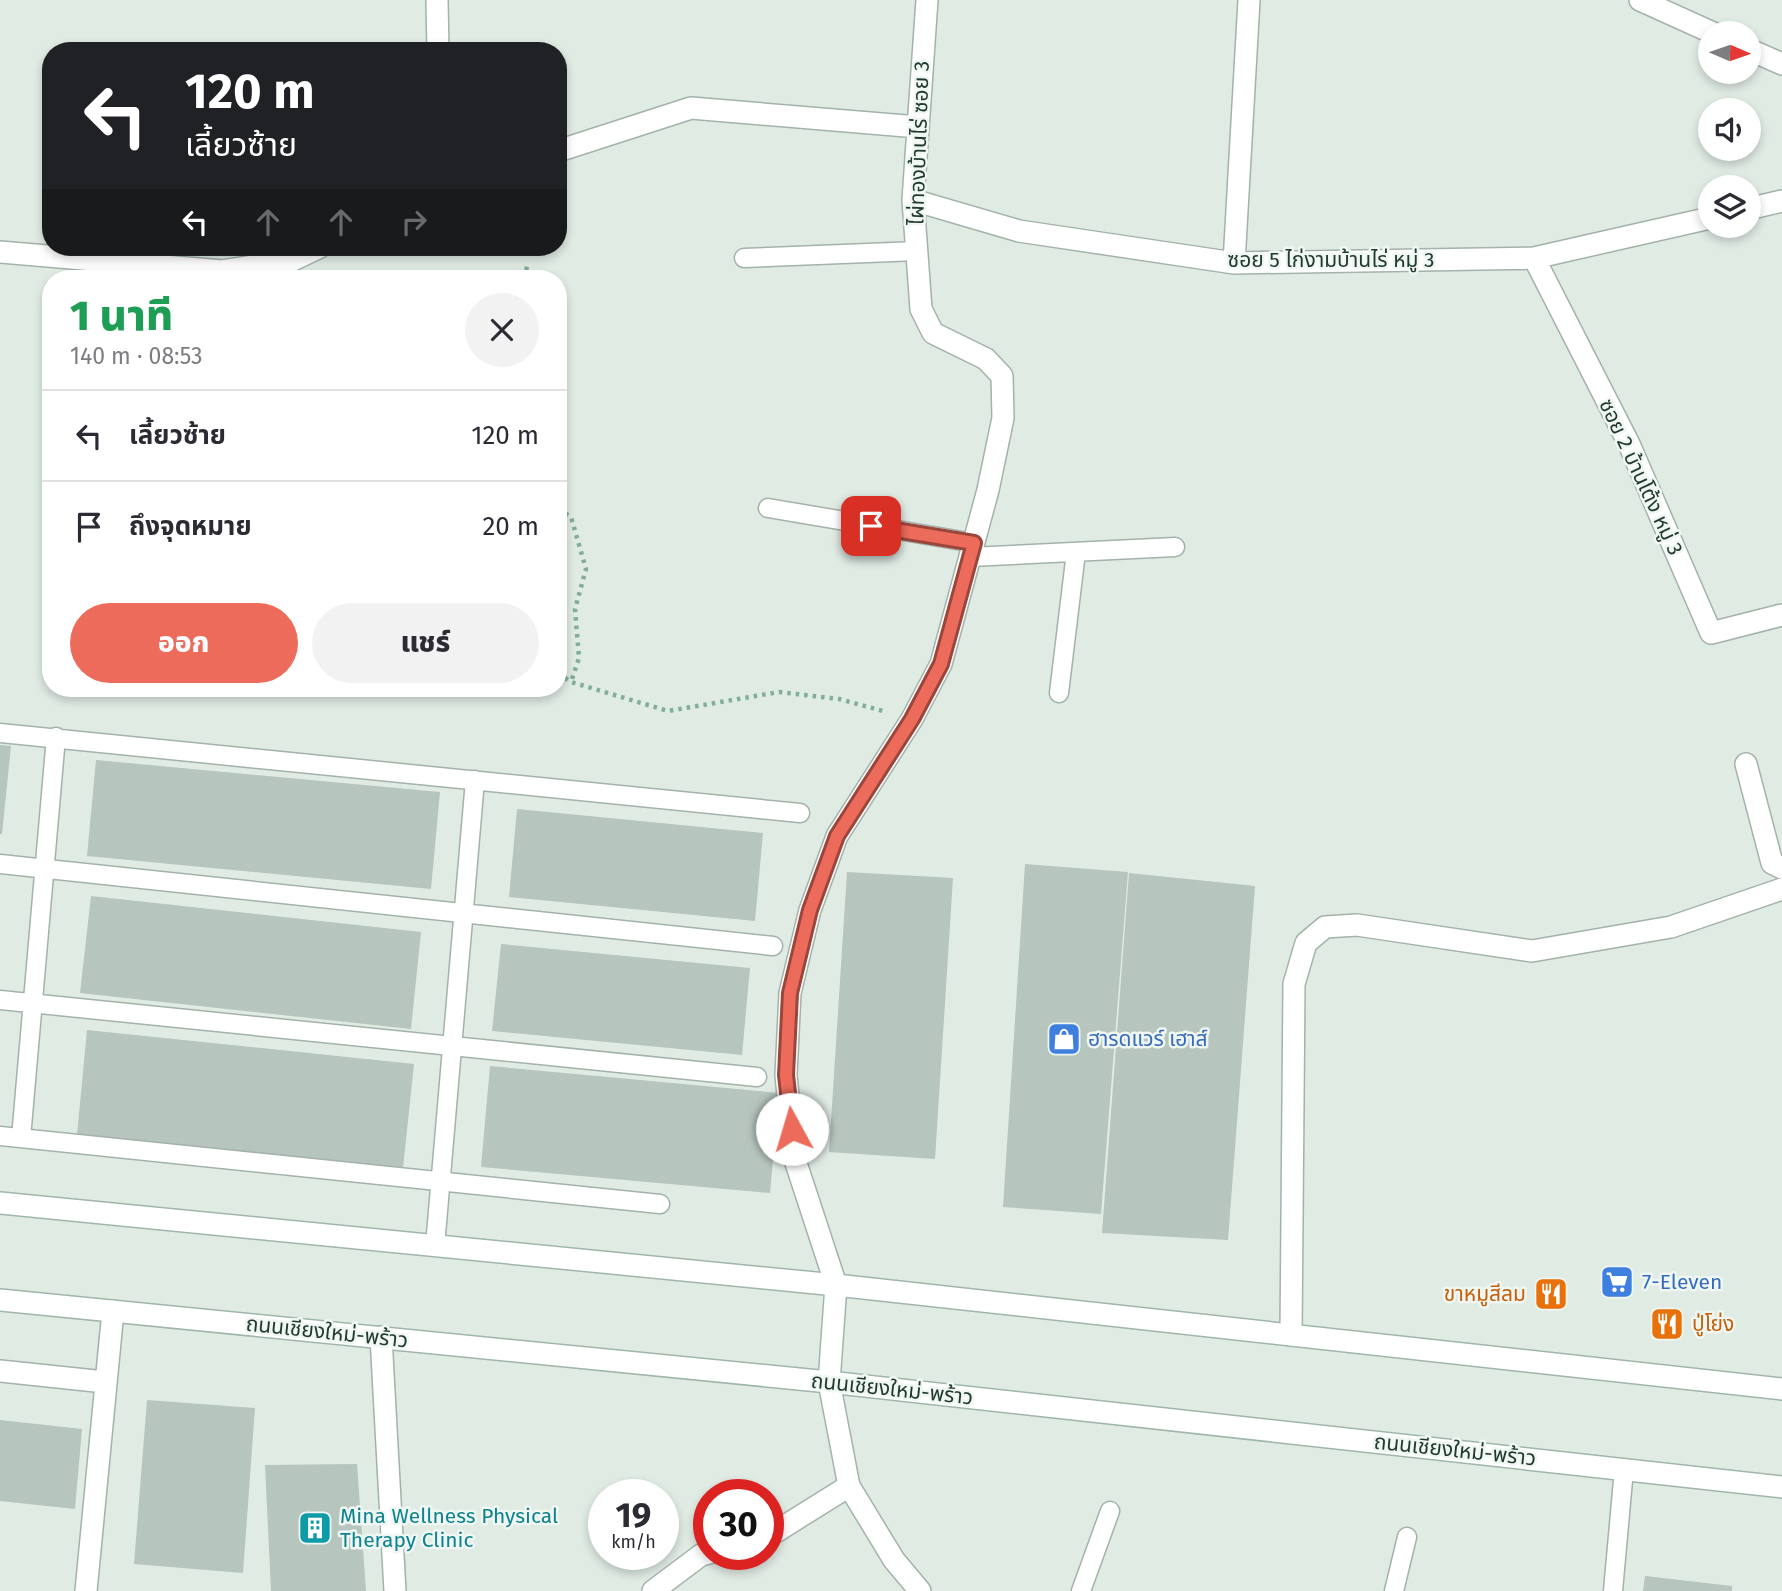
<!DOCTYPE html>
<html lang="th">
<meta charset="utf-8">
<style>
:root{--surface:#fff;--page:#f2f2f3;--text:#2b2b33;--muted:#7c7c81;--line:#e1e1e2;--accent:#ed6b5b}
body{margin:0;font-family:"Fira Sans","Noto Sans Thai",sans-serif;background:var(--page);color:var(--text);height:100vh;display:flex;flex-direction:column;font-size:26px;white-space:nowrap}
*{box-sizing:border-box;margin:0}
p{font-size:23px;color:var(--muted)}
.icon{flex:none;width:38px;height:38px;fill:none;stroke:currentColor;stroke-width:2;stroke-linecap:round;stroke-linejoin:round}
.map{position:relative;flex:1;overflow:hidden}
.side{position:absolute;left:42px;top:270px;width:525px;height:427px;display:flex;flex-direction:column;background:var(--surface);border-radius:28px;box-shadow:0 4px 10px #0003}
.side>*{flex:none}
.hud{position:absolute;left:42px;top:42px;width:525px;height:214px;border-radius:28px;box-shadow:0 4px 10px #0003;background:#202124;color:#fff;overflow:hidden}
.needle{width:46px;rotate:92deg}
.tools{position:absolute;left:1698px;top:21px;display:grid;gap:14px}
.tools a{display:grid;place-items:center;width:63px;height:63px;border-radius:50%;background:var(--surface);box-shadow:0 4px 10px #0003;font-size:35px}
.speed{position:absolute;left:588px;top:1479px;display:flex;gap:14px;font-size:35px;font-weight:700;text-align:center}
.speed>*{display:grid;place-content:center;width:91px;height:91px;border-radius:50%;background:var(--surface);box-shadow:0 4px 10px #0003;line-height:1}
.speed small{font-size:18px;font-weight:400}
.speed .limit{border:10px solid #d22;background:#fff;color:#111}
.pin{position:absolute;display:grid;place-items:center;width:60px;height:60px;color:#fff;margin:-30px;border-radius:14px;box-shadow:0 4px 10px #0006}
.me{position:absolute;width:77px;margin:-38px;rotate:354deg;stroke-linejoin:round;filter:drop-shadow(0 0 5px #0008)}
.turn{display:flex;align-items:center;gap:24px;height:147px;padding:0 28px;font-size:32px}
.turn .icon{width:91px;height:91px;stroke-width:2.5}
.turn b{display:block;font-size:49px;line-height:60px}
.lanes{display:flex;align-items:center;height:66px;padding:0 28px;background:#0003;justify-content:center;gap:35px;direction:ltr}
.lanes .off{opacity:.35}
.round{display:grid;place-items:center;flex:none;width:74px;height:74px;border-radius:37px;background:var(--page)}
.summary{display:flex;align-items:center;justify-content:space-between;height:119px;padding:0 28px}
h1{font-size:42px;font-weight:800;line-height:52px;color:#1e9e55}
.button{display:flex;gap:14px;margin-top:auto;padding:14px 28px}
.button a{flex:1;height:80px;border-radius:42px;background:var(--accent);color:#fff;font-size:28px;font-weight:800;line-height:80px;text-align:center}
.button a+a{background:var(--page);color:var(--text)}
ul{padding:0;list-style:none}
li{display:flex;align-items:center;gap:21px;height:91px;padding:0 28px;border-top:2px solid var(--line)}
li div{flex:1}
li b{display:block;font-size:26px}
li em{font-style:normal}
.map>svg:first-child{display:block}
.building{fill:#b6c5bd}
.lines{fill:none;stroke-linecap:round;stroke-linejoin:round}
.service-casing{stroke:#a3b2aa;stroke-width:21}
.minor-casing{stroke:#a3b2aa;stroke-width:24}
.secondary-casing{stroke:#9fb6ab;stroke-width:24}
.path{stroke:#81ad99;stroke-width:4.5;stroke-dasharray:3.5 5;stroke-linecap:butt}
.service{stroke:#fff;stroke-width:18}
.minor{stroke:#fff;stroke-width:21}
.secondary{stroke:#fff;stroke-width:21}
.route-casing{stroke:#9a463b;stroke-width:18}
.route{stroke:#ed6b5b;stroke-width:12}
.labels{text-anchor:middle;stroke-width:5;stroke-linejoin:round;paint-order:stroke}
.street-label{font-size:21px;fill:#213a30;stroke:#f0f7f3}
.shop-label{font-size:21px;fill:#366cbe;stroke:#f0f7f3;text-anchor:start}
.food-label{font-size:21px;fill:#c56008;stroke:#f0f7f3;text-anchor:end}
.culture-label{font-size:21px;fill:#0d838f;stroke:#f0f7f3;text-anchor:start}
</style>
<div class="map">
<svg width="1782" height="1591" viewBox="0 0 1782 1591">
<rect width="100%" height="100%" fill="#e0ebe4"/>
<path class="building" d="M0,745l11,1 -9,88h-2z
M96,760l344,32 -9,97 -344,-33z
M517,809l246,24 -8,88 -246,-24z
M1025,864l103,8 -27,342 -98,-7z
M847,872l106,6 -18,281 -106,-7z
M1129,873l126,13 -27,354 -126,-7z
M91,896l330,36 -10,97 -331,-36z
M501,944l249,24 -8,87 -250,-24z
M87,1030l327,34 -11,104 -326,-33z
M490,1066l289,27 -9,100 -289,-26z
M147,1400l108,8 -12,165 -109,-9z
M0,1420l82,9 -7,80 -75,-8z
M357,1464l9,127h-95l-6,-126z
M1645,1576l87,10v5h-89z"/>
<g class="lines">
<defs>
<path id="service" d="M744,258l173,-7
M768,508l206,35
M970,557l205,-10
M1059,693l17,-141
M0,733l800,80
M0,864l773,82
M0,1000l757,77
M0,1136l660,68
M21,1138l35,-401
M435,1246l40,-466
M1081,1591l29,-80
M1394,1591l13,-54
M1613,1591l11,-122"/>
<path id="minor" d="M437,0l1,51
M1640,0l73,33
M1748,49l34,15
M558,151l133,-43 227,19
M913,200l106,31 215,32 300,-5 176,-40
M1748,209l34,-8
M0,252l222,19 71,-11 27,-13
M1534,258l95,186 82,189 71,-18
M1234,263l15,-263
M1746,764l26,99 10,5
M836,1285l-42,-128 -8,-82 4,-82 20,-83 27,-74 75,-117 29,-55 47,-174 15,-72 -1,-42 -16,-17 -53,-26 -12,-24 -8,-109 14,-200
M1291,1335l3,-351 12,-41 19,-16 32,-2 175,26 139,-24 111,-38
M381,1337l14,254
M0,1371l105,11
M829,1382l20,104 45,74 26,31
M768,1534l9,-3 72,-45
M86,1591l27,-280
M653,1591l48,-36 8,-2"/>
<path id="secondary" d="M0,1203l836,82 946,104
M0,1300l829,82 953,105
M829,1382l7,-97"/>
</defs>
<use href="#service" class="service-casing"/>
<use href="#minor" class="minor-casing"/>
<use href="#secondary" class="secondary-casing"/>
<path class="path" d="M523,278l6,-16
M558,509l13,8 15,52 -11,40 4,49 -8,24
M558,673l13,9 97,29 111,-19 60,7 44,12"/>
<use href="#service" class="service"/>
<use href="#minor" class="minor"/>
<use href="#secondary" class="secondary"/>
</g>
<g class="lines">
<defs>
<path id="route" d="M792,1129l-6,-54 4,-82 20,-83 27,-74 75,-117 29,-55 33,-121 -103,-17"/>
</defs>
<use href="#route" class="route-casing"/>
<use href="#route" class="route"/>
</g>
<defs>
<symbol id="shop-square" viewBox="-11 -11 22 22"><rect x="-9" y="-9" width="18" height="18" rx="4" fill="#3f7fe0" stroke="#f0f7f3"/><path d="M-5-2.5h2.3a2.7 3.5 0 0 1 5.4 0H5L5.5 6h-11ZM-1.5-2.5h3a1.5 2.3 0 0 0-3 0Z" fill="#fff"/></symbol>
<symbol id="supermarket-square" viewBox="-11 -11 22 22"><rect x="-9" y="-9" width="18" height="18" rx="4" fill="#3f7fe0" stroke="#f0f7f3"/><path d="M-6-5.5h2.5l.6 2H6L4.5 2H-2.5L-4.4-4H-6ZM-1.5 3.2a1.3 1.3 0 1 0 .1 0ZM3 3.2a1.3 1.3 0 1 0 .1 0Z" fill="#fff"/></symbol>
<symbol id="restaurant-square" viewBox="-11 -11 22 22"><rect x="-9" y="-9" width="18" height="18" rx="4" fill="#e8710a" stroke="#f0f7f3"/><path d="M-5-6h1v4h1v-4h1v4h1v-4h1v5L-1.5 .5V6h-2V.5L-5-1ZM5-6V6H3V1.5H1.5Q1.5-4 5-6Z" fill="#fff"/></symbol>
<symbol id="building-square" viewBox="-11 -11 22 22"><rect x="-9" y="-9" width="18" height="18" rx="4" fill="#0f9aa8" stroke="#f0f7f3"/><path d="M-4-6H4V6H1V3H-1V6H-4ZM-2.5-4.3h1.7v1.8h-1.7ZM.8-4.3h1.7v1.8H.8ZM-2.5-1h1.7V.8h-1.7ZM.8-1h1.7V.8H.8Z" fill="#fff"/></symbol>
</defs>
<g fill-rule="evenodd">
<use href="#shop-square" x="1045" y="1020" width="38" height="38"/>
<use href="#supermarket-square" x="1598" y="1263" width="38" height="38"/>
<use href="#restaurant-square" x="1532" y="1275" width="38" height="38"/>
<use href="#restaurant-square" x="1648" y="1305" width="38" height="38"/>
<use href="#building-square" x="296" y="1509" width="38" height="38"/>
</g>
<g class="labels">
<g class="street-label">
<text transform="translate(919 143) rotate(-88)" y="7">ไผ่ทองบ้านไร่ ซอย 3</text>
<text x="1331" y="267">ซอย 5 ไก่งามบ้านไร่ หมู่ 3</text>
<text transform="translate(1641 477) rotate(65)" y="7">ซอย 2 บ้านโต้ง หมู่ 3</text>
<text transform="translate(327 1332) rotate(6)" y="7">ถนนเชียงใหม่-พร้าว</text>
<text transform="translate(892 1389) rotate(6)" y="7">ถนนเชียงใหม่-พร้าว</text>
<text transform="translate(1455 1450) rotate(6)" y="7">ถนนเชียงใหม่-พร้าว</text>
</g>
<g class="shop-label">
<text x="1088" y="1046">ฮารดแวร์ เฮาส์</text>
<text x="1642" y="1289">7-Eleven</text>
</g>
<g class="food-label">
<text x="1526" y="1301">ขาหมูสีลม</text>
<text x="1692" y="1331" text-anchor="start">ปู่โย่ง</text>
</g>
<g class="culture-label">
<text x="340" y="1523">Mina Wellness Physical<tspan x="340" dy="24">Therapy Clinic</tspan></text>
</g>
</g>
</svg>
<div class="tools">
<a><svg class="needle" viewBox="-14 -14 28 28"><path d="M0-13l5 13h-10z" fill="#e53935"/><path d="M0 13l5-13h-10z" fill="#7c7c81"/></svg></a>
<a><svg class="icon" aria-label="sound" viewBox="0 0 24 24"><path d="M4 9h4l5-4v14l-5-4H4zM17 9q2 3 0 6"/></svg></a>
<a><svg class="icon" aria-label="layers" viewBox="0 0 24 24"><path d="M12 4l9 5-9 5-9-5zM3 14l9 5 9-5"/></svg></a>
</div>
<div class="speed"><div>19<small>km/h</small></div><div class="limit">30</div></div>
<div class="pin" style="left:871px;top:526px;background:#d93025"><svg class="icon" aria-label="arrive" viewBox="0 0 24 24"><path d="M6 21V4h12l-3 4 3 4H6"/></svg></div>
<svg class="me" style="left:792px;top:1129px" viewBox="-20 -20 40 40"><circle r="19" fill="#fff"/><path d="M0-13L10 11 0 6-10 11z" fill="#ed6b5b"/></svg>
<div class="hud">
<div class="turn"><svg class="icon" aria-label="left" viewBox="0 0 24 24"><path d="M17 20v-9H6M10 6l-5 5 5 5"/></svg><div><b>120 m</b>เลี้ยวซ้าย</div></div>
<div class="lanes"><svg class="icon" aria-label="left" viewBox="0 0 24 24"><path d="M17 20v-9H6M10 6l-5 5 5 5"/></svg><svg class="icon off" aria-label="ahead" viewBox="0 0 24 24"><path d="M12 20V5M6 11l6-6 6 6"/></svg><svg class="icon off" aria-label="ahead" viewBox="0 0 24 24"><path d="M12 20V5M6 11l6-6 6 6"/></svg><svg class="icon off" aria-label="right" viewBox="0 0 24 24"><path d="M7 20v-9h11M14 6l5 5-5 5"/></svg></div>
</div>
<section class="side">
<div class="summary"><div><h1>1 นาที</h1><p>140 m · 08:53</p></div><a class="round"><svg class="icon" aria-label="close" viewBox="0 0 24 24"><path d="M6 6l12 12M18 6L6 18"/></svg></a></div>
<ul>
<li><svg class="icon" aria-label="left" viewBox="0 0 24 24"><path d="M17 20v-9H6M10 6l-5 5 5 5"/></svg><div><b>เลี้ยวซ้าย</b></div><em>120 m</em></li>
<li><svg class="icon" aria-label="arrive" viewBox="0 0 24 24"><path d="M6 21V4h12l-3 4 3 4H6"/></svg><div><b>ถึงจุดหมาย</b></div><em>20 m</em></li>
</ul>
<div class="button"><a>ออก</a><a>แชร์</a></div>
</section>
</div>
